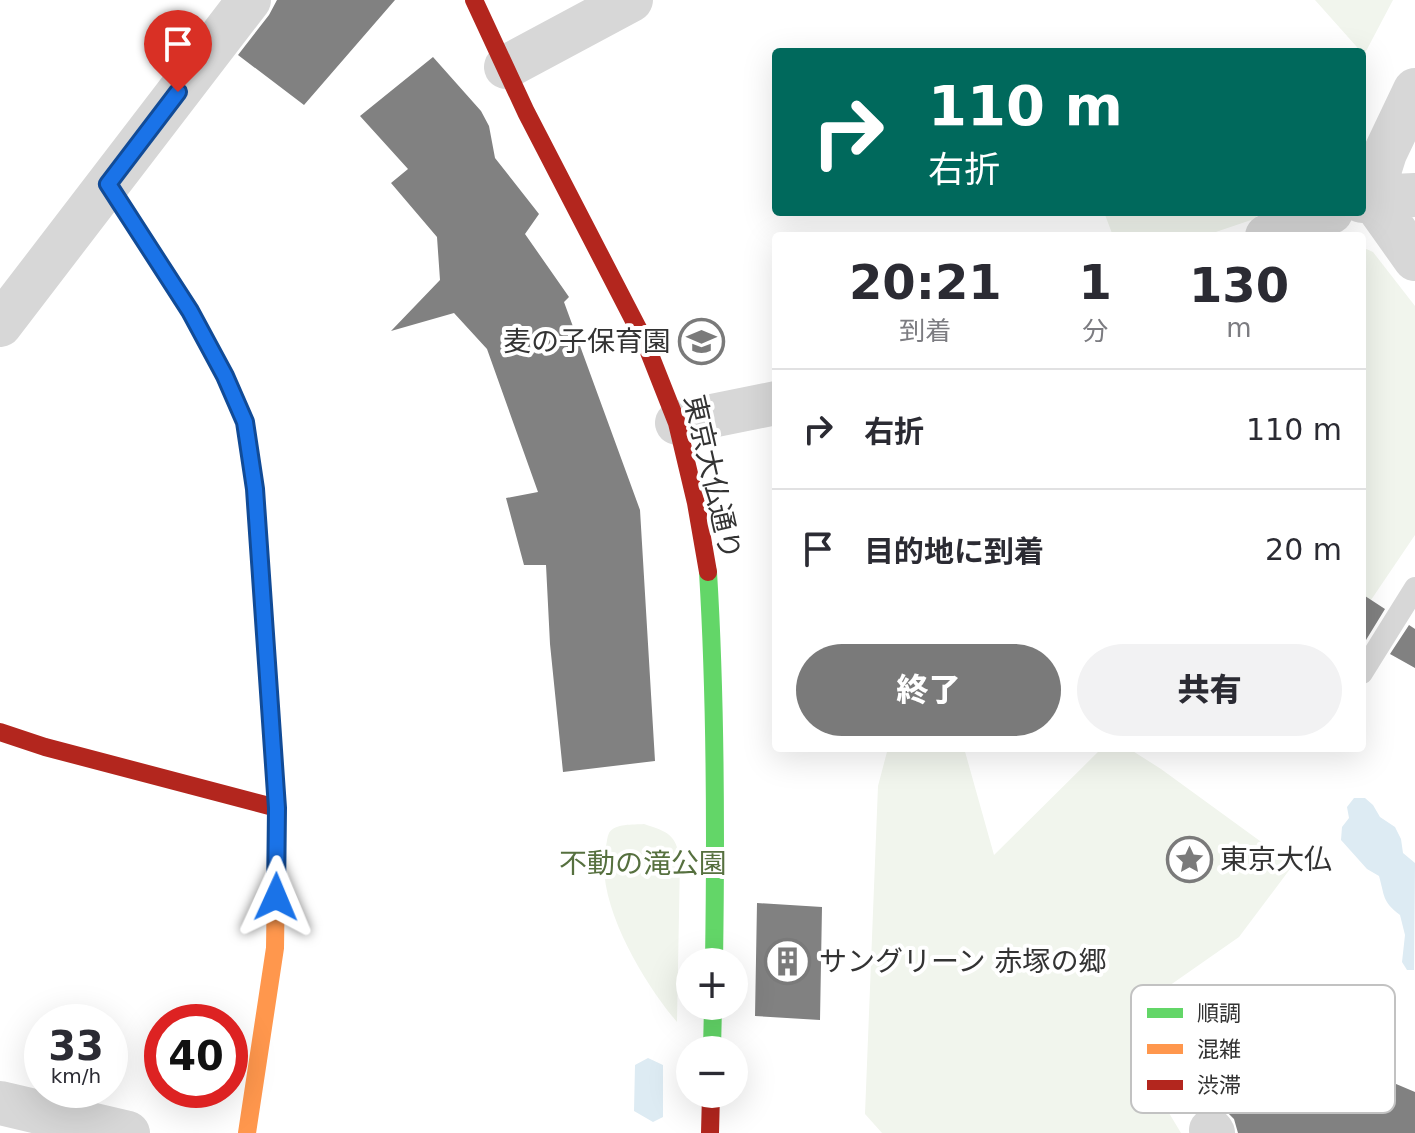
<!DOCTYPE html>
<html lang="ja">
<meta charset="utf-8">
<style>
:root{--surface:#fff;--page:#f2f2f3;--text:#2b2b33;--muted:#7c7c81;--line:#e1e1e2;--accent:#7a7a7a}
body{margin:0;font-family:"DejaVu Sans","Noto Sans JP",sans-serif;background:var(--page);color:var(--text);height:100vh;display:flex;flex-direction:column;font-size:30px;white-space:nowrap}
*{box-sizing:border-box;margin:0}
p{font-size:26px;color:var(--muted)}
.icon{flex:none;width:44px;height:44px;fill:none;stroke:currentColor;stroke-width:2;stroke-linecap:round;stroke-linejoin:round}
.map{position:relative;flex:1;overflow:hidden}
.details{position:absolute;left:772px;top:232px;width:594px;height:520px;display:flex;flex-direction:column;background:var(--surface);border-radius:8px;box-shadow:0 8px 32px #0002}
.details>*{flex:none}
.banner{position:absolute;left:772px;top:48px;width:594px;height:168px;border-radius:8px;box-shadow:0 8px 32px #0002;background:#00695c;color:#fff;overflow:hidden}
.fabs{position:absolute;left:676px;top:948px;display:grid;gap:16px}
.fabs a{display:grid;place-items:center;width:72px;height:72px;border-radius:50%;background:var(--surface);box-shadow:0 8px 32px #0002;font-size:40px}
.speed{position:absolute;left:24px;top:1004px;display:flex;gap:16px;font-size:40px;font-weight:700;text-align:center}
.speed>*{display:grid;place-content:center;width:104px;height:104px;border-radius:50%;background:var(--surface);box-shadow:0 8px 32px #0002;line-height:1}
.speed small{font-size:20px;font-weight:400}
.speed .limit{border:12px solid #d22;background:#fff;color:#111}
.pin{position:absolute;display:grid;place-items:center;width:68px;height:68px;color:#fff;margin:-82px -34px;border-radius:50% 50% 50% 0;rotate:-45deg;box-shadow:0 0 8px #0007}
.pin .icon{rotate:45deg}
.me{position:absolute;width:88px;margin:-44px;rotate:1deg;stroke-linejoin:round;filter:drop-shadow(0 0 6px #0008)}
.turn{display:flex;align-items:center;gap:28px;height:168px;padding:0 24px;font-size:36px}
.turn .icon{width:104px;height:104px;stroke-width:2.5}
.turn b{display:block;font-size:56px;line-height:68px}
.eta{display:flex;justify-content:space-evenly;align-items:center;height:136px;text-align:center}
.eta b{font-size:48px;font-weight:800;line-height:56px}
.primary-button{display:flex;gap:16px;margin-top:auto;padding:16px 24px}
.primary-button a{flex:1;height:92px;border-radius:48px;background:var(--accent);color:#fff;font-size:32px;font-weight:800;line-height:92px;text-align:center}
.primary-button a+a{background:var(--page);color:var(--text)}
ul{padding:0;list-style:none}
li{display:flex;align-items:center;gap:24px;height:120px;padding:0 24px;border-top:2px solid var(--line)}
li div{flex:1}
li b{display:block;font-size:30px}
li em{font-style:normal}
.map>svg:first-child{display:block}
.green{fill:#f1f5ed}
.water{fill:#ddebf3}
.building{fill:#818181}
.lines{fill:none;stroke-linecap:round;stroke-linejoin:round}
.lane{stroke:#d7d7d7;stroke-width:22}
.street{stroke:#d7d7d7;stroke-width:44}
.fast{stroke:#63d668;stroke-width:18}
.slow{stroke:#ff974d;stroke-width:18}
.jam{stroke:#b3261e;stroke-width:18}
.route-casing{stroke:#114b97;stroke-width:20}
.route{stroke:#1a73e8;stroke-width:14}
.labels{text-anchor:middle;stroke-width:8;stroke-linejoin:round;paint-order:stroke}
.poi-label{font-size:28px;fill:#333;stroke:#fff;text-anchor:start}
.street-label{font-size:28px;fill:#333;stroke:#fff}
.park-label{font-size:28px;fill:#56703f;stroke:#fff}
.key{fill:#fff;stroke:#c2c2c2;stroke-width:2}
.key-label{font-size:22px;fill:#333}
</style>
<div class="map">
<svg width="1415" height="1133" viewBox="0 0 1415 1133">
<rect width="100%" height="100%" fill="#fff"/>
<path class="green" d="M1315,0h78l-29,55z
M1104,212h151l2,6 -53,18h-91z
M1362,247l11,5 42,54v229l-44,65 -9,-6z
M888,748h76l30,107 108,-107h26l33,21 132,96 -54,72 -83,58 -17,68 42,70h-299l-17,-19 13,-328z
M644,824c24,8 32,10 36,36l-3,162c-34,-40 -84,-123 -71,-176 1,-4 1,-9 3,-13 6,-10 24,-8 35,-9z"/>
<path class="water" d="M1354,798h11l8,7 7,12 15,10 6,12 2,14 12,10 -1,107h-7l-5,-8 3,-27 -5,-20c-18,-14 -15,-18 -21,-39l-12,-7 -26,-29 1,-13 7,-9 -2,-11z
M648,1058l15,7v52l-10,5 -19,-11 1,-46z"/>
<path class="building" d="M277,0h118l-91,105 -66,-50 31,-40z
M433,57l48,54 8,15 6,32 44,56 -14,20 44,63 -5,5 76,208 15,251 -92,11 -13,-128 -4,-79h-22l-18,-67 32,-6 -51,-143 -33,-36 -63,18 49,-51 -3,-43 -46,-54 17,-14 -48,-53z
M1362,594l23,15 -19,31 -4,-2z
M1409,625l6,4v39l-25,-14z
M757,903l65,4 -2,113 -65,-4z
M1281,1017l115,50 -7,14 26,11v41h-177l-4,-14 -15,-15 30,-16z"/>
<g class="lines">
<path class="lane" d="M1362,673l53,-85"/>
<path class="street" d="M506,67l125,-67
M1371,197l14,-44 30,-63
M1371,197l44,62
M1362,201l9,-4 44,-2
M1267,236l64,-24
M0,325l249,-325
M677,423l99,-20
M0,1103l128,30
M1211,1130l2,3"/>
<path class="fast" d="M708,572c8,130 8,260 6,390
M712,1050l1,-44"/>
<path class="slow" d="M247,1133l28,-185 2,-140 -3,-45"/>
<path class="jam" d="M474,0l52,112 119,230 32,81 19,80 12,69
M108,184l82,127 35,65 20,46 10,67 19,274
M0,732l45,15 232,61
M710,1133l1,-39"/>
</g>
<g class="lines">
<defs>
<path id="route" d="M178,92l-70,92 82,127 35,65 20,46 10,67 22,319 -1,89"/>
</defs>
<use href="#route" class="route-casing"/>
<use href="#route" class="route"/>
</g>
<defs>
<symbol id="school-ring" viewBox="-11 -11 22 22"><circle r="9.5" fill="#fff" stroke="#7a7a7a" stroke-width="1.5"/><path d="M0-5L7-2L0 1L-7-2ZM-4 1L0 2.5L4 1V4Q0 6-4 4Z" fill="#7a7a7a"/></symbol>
<symbol id="sight-ring" viewBox="-11 -11 22 22"><circle r="9.5" fill="#fff" stroke="#7a7a7a" stroke-width="1.5"/><path d="M0-6L1.8-2.2L6-1.7L2.9 1.2L3.7 5.4L0 3.3L-3.7 5.4L-2.9 1.2L-6-1.7L-1.8-2.2Z" fill="#7a7a7a"/></symbol>
<symbol id="building-ring" viewBox="-11 -11 22 22"><circle r="9.5" fill="#fff" stroke="#7a7a7a" stroke-width="1.5"/><path d="M-4-6H4V6H1V3H-1V6H-4ZM-2.5-4.3h1.7v1.8h-1.7ZM.8-4.3h1.7v1.8H.8ZM-2.5-1h1.7V.8h-1.7ZM.8-1h1.7V.8H.8Z" fill="#7a7a7a"/></symbol>
</defs>
<g fill-rule="evenodd">
<use href="#school-ring" x="676" y="316" width="51" height="51"/>
<use href="#sight-ring" x="1164" y="834" width="51" height="51"/>
<use href="#building-ring" x="762" y="936" width="51" height="51"/>
</g>
<g class="labels">
<g class="poi-label">
<text x="671" y="351" text-anchor="end">麦の子保育園</text>
<text x="1220" y="869">東京大仏</text>
<text x="819" y="971">サングリーン 赤塚の郷</text>
</g>
<g class="street-label">
<text transform="translate(713 477) rotate(77)" y="10">東京大仏通り</text>
</g>
<g class="park-label">
<text x="643" y="873">不動の滝公園</text>
</g>
</g>
<rect x="1131" y="985" width="264" height="128" rx="12" class="key"/>
<rect x="1147" y="1008" width="36" height="10" fill="#63d668"/>
<rect x="1147" y="1044" width="36" height="10" fill="#ff974d"/>
<rect x="1147" y="1080" width="36" height="10" fill="#b3261e"/>
<g class="key-label">
<text x="1197" y="1021">順調</text>
<text x="1197" y="1057">混雑</text>
<text x="1197" y="1093">渋滞</text>
</g>
</svg>
<div class="fabs">
<a>+</a>
<a>−</a>
</div>
<div class="speed"><div>33<small>km/h</small></div><div class="limit">40</div></div>
<div class="pin" style="left:178px;top:92px;background:#d93025"><svg class="icon" aria-label="arrive" viewBox="0 0 24 24"><path d="M6 21V4h12l-3 4 3 4H6"/></svg></div>
<svg class="me" style="left:276px;top:897px" viewBox="-20 -20 40 40"><path d="M0-17L14 15 0 8-14 15z" fill="#1a73e8" stroke="#fff" stroke-width="4"/></svg>
<div class="banner">
<div class="turn"><svg class="icon" aria-label="right" viewBox="0 0 24 24"><path d="M7 20v-9h11M14 6l5 5-5 5"/></svg><div><b>110 m</b>右折</div></div>
</div>
<section class="details">
<div class="eta">
<div><b>20:21</b><p>到着</p></div>
<div><b>1</b><p>分</p></div>
<div><b>130</b><p>m</p></div>
</div>
<ul>
<li><svg class="icon" aria-label="right" viewBox="0 0 24 24"><path d="M7 20v-9h11M14 6l5 5-5 5"/></svg><div><b>右折</b></div><em>110 m</em></li>
<li><svg class="icon" aria-label="arrive" viewBox="0 0 24 24"><path d="M6 21V4h12l-3 4 3 4H6"/></svg><div><b>目的地に到着</b></div><em>20 m</em></li>
</ul>
<div class="primary-button"><a>終了</a><a>共有</a></div>
</section>
</div>
